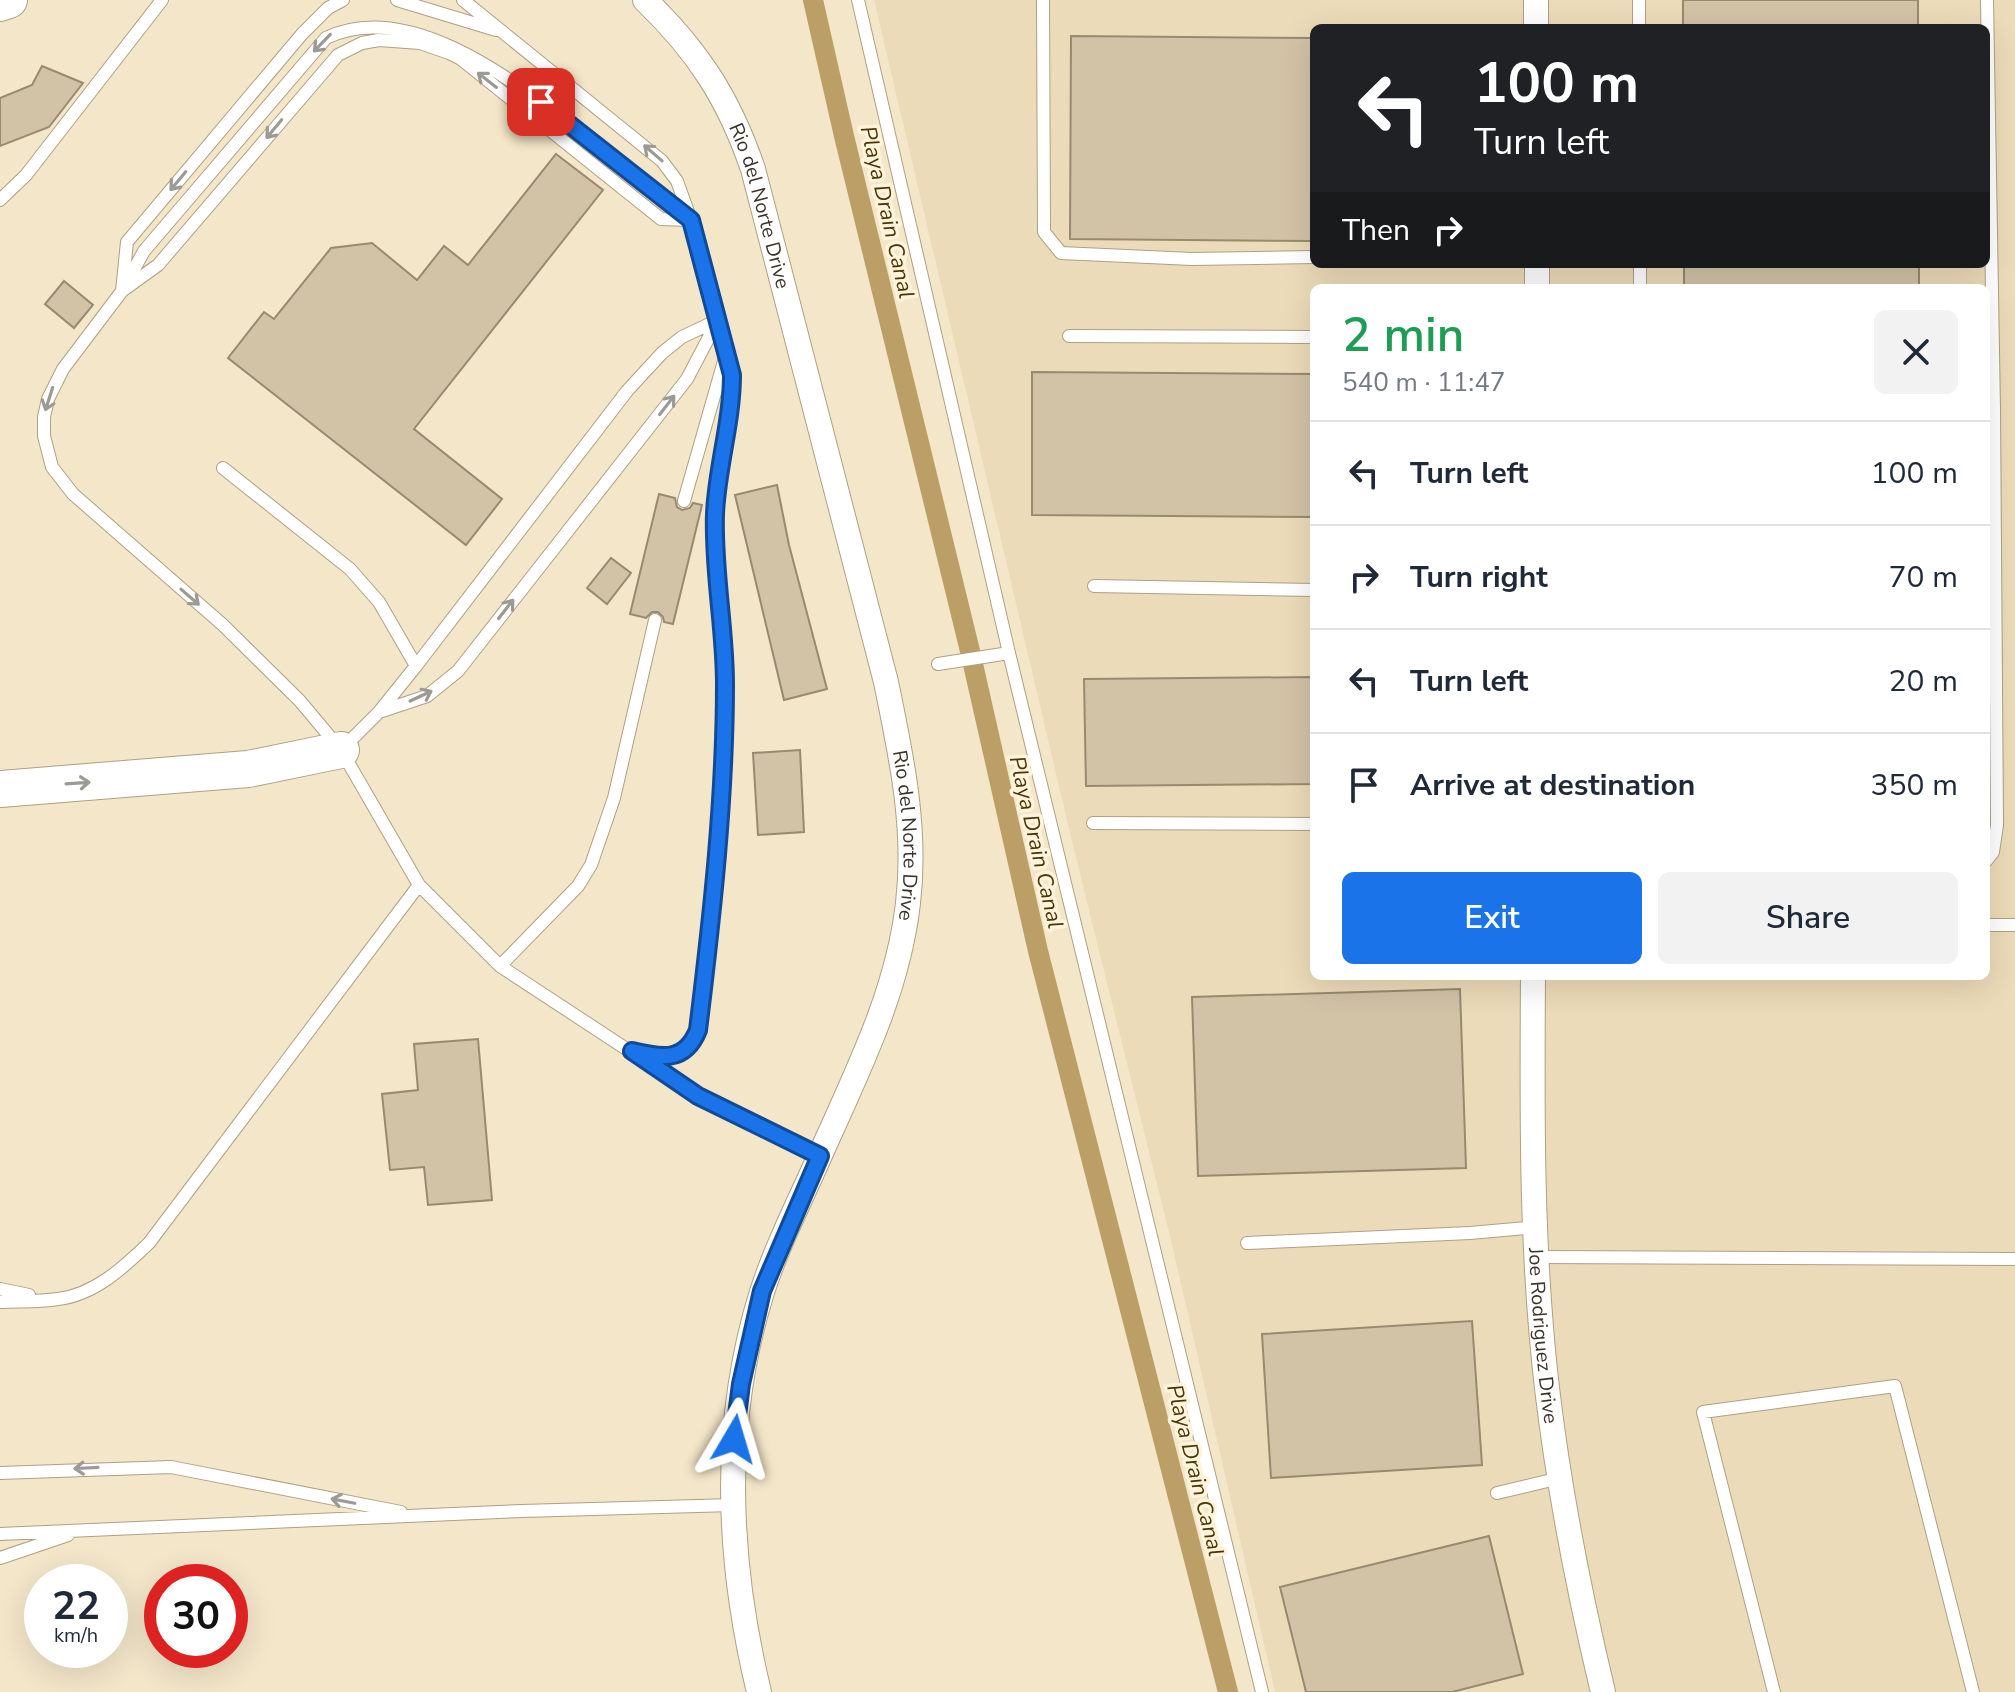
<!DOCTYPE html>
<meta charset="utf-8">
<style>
:root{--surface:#fff;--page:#f2f2f3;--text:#1f2937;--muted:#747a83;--line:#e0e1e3;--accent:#1a73e8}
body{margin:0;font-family:"Nunito Sans",sans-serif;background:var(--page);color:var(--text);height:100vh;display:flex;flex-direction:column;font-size:30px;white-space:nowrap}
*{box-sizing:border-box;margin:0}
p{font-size:26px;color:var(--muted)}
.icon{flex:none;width:44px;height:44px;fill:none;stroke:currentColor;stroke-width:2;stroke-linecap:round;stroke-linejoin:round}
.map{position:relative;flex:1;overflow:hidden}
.drawer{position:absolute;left:1310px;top:284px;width:680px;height:696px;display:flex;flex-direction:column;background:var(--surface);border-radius:12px;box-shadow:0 8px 32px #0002}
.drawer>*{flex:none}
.top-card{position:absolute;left:1310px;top:24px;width:680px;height:244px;border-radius:12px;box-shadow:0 8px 32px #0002;background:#202124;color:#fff;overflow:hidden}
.speed{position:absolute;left:24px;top:1564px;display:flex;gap:16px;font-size:40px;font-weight:700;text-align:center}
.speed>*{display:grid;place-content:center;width:104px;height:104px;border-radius:50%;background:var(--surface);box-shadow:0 8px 32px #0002;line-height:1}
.speed small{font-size:20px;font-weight:400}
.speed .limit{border:12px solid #d22;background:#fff;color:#111}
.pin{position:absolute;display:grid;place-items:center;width:68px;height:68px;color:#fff;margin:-34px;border-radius:16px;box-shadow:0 4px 12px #0006}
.me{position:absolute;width:88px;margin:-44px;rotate:7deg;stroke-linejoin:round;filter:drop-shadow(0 0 6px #0008)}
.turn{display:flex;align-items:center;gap:28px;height:168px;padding:0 32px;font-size:36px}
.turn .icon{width:104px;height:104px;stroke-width:2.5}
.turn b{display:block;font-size:56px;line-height:68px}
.then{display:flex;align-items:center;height:76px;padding:0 32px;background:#0003;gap:16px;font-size:30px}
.round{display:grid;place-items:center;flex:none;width:84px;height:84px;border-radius:12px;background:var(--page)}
.overview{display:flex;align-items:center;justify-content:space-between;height:136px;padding:0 32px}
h1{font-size:48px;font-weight:600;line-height:60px;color:#1e9e55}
.cta{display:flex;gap:16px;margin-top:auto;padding:16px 32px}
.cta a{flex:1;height:92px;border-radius:12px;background:var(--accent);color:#fff;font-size:32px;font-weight:600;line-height:92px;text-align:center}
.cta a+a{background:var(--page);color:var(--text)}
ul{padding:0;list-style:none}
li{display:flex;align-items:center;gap:24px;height:104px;padding:0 32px;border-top:2px solid var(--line)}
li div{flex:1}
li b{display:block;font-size:30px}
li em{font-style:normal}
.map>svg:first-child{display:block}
.built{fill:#ecdbb8;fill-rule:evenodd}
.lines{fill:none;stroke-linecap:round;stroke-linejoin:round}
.canal{stroke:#bb9f66;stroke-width:20}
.building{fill:#d2c3a7;stroke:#978a6f;stroke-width:2}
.lane-casing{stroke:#ada085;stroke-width:14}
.street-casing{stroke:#ada085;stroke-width:26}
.primary-casing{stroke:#ada085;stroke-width:38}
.lane{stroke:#fff;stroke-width:12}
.street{stroke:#fff;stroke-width:24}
.primary{stroke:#fff;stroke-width:36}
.oneway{stroke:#9c9a94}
.route-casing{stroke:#114b97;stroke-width:20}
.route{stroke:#1a73e8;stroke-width:14}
.labels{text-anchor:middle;stroke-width:7;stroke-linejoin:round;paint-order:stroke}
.street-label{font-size:20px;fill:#3a3429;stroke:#fff3dc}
.water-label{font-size:22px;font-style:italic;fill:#4a3706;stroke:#fff3dc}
</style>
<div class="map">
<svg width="2015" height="1692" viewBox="0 0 2015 1692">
<rect width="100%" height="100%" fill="#f4e6c9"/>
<path class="built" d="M874,0h1141v1692h-740l-105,-456 -96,-386zM1314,28h672v236h-672zM1314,288h672v688h-672z"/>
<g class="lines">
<path class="canal" d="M813,0l31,136 126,515 68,300 190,741"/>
</g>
<path class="building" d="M1683,0h235v28h-235z
M1071,36l243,2v203l-244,-2z
M42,66l41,17 -34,44 -49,19v-48l32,-13z
M556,154l47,36 -189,239 88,70 -36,46 -238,-187 36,-46 10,7 57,-71 41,-5 45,37 27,-34 24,19z
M1684,264h235v24h-235z
M64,281l29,24 -19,23 -29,-24z
M1032,372l282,2v143l-282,-2z
M777,485l12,60 38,144 -43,11 -49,-205z
M659,494l16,4 2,9 5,3 8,-2 3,-5 9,2 -29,119 -9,-2 -1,-5 -5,-5h-6l-6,6 -16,-4z
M611,558l20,15 -24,31 -20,-16z
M1314,677v107l-228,2 -2,-107z
M800,750l4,82 -46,3 -5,-82z
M1460,989l6,179 -268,8 -6,-179z
M478,1039l14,161 -64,5 -4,-38 -34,3 -8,-76 36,-4 -4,-46z
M1472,1321l10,144 -211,13 -9,-144z
M1489,1536l34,138 -71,18h-146l-26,-105z"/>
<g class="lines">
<defs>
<path id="lane" d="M343,0l-15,8 -26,26 -175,208 -5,49 -59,78 -15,30 -4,18v19l8,31 21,27 150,131 77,76 41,49 78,135 81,81 198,130 122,60
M397,0l99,30
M463,0l199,161 15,20 14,39
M858,0l151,653 253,1039
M1043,0l1,232 17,21 131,6 122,-2
M1639,0v28
M0,200l26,-25 136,-175
M1640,264v24
M126,284l18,-33 182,-213c78,-38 180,36 239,83 42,33 84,66 125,99
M122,291l36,-26 180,-210 24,-12 17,-3 41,3 29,10 12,6 200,160 30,1 27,100 -31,59 -229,292 -31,25 -45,15
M1069,336l245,1
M1986,409h8l-7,-409
M223,468l127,101 29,33 37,64
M684,501l42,-147
M1094,586l220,4
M938,664l71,-11
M343,748l36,-36 37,-46 211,-275 35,-38 20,-16 36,-17 14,55v21l-17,116v56l10,126 -7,138 -18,180c-5,42 -23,50 -62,40
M1093,823l221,1
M1986,861l7,-9 4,-27 -3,-416
M1986,925h29
M500,966l78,-80 13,-21 23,-67 41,-178
M1247,1243l223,-10 67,-6
M1538,1257l477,2
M0,1289l29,6
M0,1302c19,-1 39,0 58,-3 36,-4 65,-31 91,-56l270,-358
M0,1473l171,-6 230,45
M1497,1493l63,-15
M0,1534l522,-23 211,-6
M0,1558l68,-23
M1774,1692l-71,-280 192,-26 78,306"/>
<g id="street">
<path id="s1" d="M645,0c53,51 84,99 108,169l133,513c15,73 31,146 22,221 -10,89 -51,169 -87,250 -20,46 -44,92 -59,139 -41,131 -35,268 -3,400"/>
<path d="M1536,0v28"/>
<path d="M1537,288v-24"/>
<path id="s2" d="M1533,976c-1,137 -2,276 14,412 12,102 32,204 56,304"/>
</g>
<path id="primary" d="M0,3l9,-3
M0,789l248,-20 93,-19"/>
</defs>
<use href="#lane" class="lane-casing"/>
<use href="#street" class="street-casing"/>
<use href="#primary" class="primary-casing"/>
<use href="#lane" class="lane"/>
<use href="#street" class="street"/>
<use href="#primary" class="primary"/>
</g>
<defs><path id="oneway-shaft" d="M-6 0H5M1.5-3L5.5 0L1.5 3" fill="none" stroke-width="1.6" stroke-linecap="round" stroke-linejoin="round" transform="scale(2)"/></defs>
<g class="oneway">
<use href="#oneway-shaft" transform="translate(322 43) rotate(134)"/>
<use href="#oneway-shaft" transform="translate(487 80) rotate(-142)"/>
<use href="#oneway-shaft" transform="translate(274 129) rotate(130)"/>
<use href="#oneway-shaft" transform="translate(653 153) rotate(-139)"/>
<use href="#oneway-shaft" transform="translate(178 181) rotate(130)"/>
<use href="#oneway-shaft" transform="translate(49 399) rotate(108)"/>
<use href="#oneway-shaft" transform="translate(667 405) rotate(-52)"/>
<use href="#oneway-shaft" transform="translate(190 597) rotate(41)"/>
<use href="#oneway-shaft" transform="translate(506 609) rotate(-52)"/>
<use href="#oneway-shaft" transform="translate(421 696) rotate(-25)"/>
<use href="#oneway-shaft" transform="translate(78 783) rotate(-4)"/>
<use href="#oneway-shaft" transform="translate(86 1468) rotate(177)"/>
<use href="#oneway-shaft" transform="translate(343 1501) rotate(-169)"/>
</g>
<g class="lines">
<defs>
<path id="route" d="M541,102l150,118 41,155c0,47 -15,92 -17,139 -2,57 10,113 10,170 0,115 -13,232 -27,346 -13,33 -37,28 -66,21l66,45 122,60 -58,135 -21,93 -7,55"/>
</defs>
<use href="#route" class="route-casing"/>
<use href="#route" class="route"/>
</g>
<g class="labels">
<g class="street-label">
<text dy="7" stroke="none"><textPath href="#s1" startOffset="240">Rio del Norte Drive</textPath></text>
<text dy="7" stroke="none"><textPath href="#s1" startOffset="888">Rio del Norte Drive</textPath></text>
<text dy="7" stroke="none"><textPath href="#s2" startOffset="360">Joe Rodriguez Drive</textPath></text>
</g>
<g class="water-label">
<text transform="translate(888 212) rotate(77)" y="8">Playa Drain Canal</text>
<text transform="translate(1037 842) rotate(77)" y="8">Playa Drain Canal</text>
<text transform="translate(1196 1470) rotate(76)" y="8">Playa Drain Canal</text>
</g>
</g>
</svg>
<div class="speed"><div>22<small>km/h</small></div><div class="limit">30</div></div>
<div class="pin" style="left:541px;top:102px;background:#d93025"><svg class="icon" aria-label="arrive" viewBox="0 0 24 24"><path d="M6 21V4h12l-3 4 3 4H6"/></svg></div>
<svg class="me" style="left:734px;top:1439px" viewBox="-20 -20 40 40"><path d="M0-17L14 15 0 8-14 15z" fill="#1a73e8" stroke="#fff" stroke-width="4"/></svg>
<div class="top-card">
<div class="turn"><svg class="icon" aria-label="left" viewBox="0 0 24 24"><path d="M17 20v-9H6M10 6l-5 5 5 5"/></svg><div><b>100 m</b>Turn left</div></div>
<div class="then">Then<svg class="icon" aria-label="right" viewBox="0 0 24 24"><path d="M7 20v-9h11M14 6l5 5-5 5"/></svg></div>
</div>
<section class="drawer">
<div class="overview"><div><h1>2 min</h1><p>540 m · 11:47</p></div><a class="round"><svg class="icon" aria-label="close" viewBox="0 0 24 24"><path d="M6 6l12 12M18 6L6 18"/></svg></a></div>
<ul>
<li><svg class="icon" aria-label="left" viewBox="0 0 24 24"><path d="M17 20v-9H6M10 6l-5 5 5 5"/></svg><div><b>Turn left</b></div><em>100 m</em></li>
<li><svg class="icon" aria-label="right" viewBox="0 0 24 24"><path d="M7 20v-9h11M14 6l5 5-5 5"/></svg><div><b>Turn right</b></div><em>70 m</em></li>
<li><svg class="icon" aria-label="left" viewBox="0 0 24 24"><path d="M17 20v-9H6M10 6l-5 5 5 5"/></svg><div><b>Turn left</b></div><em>20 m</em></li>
<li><svg class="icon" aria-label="arrive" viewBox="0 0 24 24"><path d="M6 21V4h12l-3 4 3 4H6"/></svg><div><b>Arrive at destination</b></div><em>350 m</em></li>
</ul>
<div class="cta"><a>Exit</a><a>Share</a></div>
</section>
</div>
